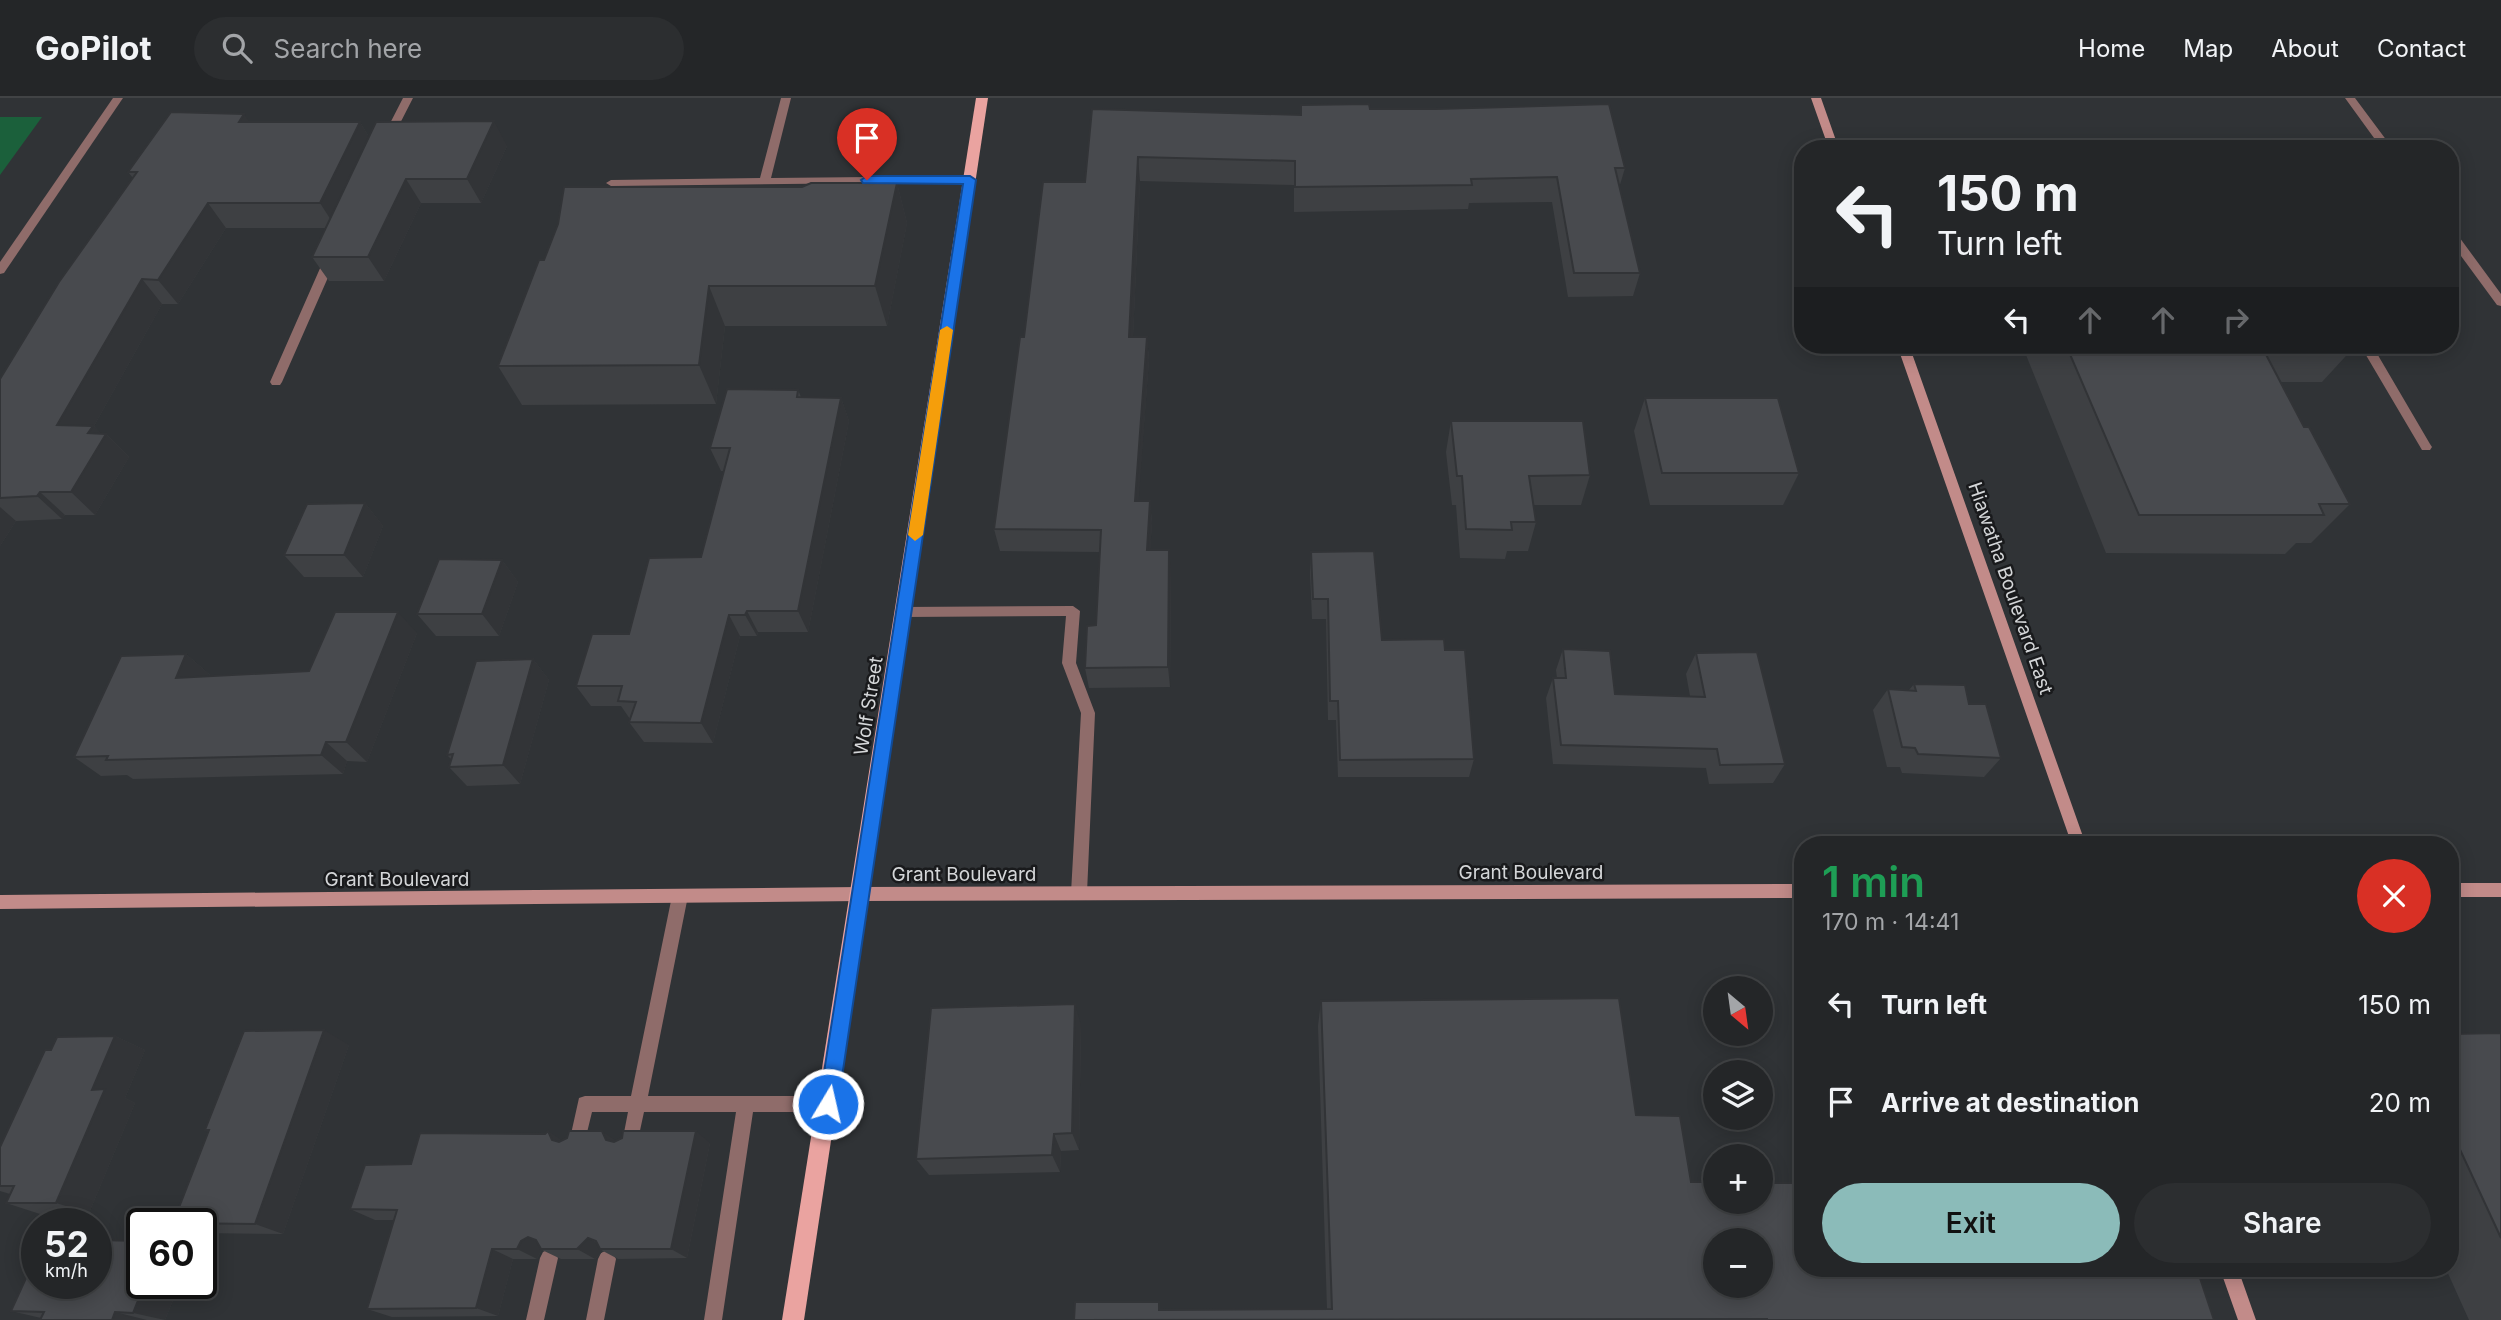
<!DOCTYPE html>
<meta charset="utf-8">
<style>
:root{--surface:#242628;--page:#2c2e30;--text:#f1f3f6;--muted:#a3a5a8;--line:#414345;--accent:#8bbbb9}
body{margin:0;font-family:Inter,sans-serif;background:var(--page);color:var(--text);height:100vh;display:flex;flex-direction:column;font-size:26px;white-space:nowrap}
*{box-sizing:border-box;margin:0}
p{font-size:23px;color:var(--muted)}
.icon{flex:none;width:38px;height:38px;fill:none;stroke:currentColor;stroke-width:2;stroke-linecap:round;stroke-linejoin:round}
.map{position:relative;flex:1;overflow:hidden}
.side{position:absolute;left:1794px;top:738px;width:665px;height:441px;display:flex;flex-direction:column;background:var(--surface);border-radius:28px;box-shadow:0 4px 18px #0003,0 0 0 2px var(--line)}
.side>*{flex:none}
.banner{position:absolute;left:1794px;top:42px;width:665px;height:214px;border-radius:28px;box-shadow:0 4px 18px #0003,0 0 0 2px var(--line);background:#242628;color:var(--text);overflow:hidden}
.needle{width:46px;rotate:151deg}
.controls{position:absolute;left:1703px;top:878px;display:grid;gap:14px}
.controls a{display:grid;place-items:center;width:70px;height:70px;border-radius:50%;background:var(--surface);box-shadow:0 4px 18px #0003,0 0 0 2px var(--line);font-size:35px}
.speed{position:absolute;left:21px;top:1110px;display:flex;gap:14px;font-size:35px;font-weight:700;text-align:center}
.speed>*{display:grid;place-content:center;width:91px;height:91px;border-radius:50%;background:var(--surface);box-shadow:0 4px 18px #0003,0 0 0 2px var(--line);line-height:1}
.speed small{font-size:18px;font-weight:400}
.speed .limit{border:4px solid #111;border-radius:10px;background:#fff;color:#111}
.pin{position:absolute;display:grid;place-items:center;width:60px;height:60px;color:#fff;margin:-72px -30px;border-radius:50% 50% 50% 0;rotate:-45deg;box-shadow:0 0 7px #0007}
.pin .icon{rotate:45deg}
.me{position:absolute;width:77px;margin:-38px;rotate:9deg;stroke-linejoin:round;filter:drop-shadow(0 0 5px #0008)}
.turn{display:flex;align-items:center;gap:24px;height:147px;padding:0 28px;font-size:32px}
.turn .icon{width:91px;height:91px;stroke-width:2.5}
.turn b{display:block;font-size:49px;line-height:60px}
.lanes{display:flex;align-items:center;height:66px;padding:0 28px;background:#0003;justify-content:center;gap:35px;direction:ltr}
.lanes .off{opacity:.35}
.round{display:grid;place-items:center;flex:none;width:74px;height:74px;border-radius:37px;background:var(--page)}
.summary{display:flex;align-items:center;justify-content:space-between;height:119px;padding:0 28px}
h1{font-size:42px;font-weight:600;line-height:52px;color:#1e9e55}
.primary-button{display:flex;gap:14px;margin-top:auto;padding:14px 28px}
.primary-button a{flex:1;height:80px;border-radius:42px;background:var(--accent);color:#111;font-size:28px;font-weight:600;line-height:80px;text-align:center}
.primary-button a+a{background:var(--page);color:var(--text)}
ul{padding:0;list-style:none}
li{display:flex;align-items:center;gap:21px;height:98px;padding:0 28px}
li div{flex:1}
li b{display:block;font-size:26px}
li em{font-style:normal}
header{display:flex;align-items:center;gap:42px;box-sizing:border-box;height:98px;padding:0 35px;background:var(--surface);border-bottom:2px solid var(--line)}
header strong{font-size:33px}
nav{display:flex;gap:38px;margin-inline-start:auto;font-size:24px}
.search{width:490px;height:63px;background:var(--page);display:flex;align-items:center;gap:18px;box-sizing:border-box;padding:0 24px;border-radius:38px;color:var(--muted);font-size:26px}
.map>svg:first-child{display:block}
.green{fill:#1b603b}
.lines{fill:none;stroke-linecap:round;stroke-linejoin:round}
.lane{fill:#8f6c6a;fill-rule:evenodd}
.street{fill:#8f6c6a;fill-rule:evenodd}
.secondary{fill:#c28b89;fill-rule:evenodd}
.primary{fill:#eaa3a0;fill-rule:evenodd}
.wall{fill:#3e4043}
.shaded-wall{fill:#323437}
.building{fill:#484a4e;stroke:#323437;stroke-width:2;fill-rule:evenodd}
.route{fill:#1a73e8;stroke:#114b97;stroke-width:2}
.slow{fill:#f59e0b}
.labels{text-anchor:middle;stroke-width:5;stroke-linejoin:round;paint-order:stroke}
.street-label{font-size:19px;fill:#d4d6d8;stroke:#191a1c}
</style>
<header>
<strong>GoPilot</strong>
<div class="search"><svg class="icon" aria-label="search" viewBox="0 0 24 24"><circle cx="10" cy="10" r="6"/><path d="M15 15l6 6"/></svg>Search here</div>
<nav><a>Home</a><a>Map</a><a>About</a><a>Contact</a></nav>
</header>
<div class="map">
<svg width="2501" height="1222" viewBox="0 0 2501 1222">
<rect width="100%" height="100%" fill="#303336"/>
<path class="green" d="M0,19h42l-42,58z"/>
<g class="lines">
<path class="lane" d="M403,0h10l-21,41h-8l-1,-2z
M781,0h10l-20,80 199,-2 5,3 -5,3 -359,4 -5,-3 5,-3 149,-2z
M2345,0h10l38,51h-11z
M2450,131l4,1 47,64v12l-4,-1 -47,-64z
M331,155l6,4 -55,125 -2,3h-8l-2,-3 55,-125z
M2360,247h12l58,99 2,3 -2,3h-8z
M1073,508l7,5 -4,52 19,50 -8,180 -3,5 -5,2 -5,-2 -3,-5 10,-180 -19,-50 4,-47 -162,1 -7,-5 7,-5z
M680,791l5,2 3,5 -40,200h180l6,2 2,6 -2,6 -6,2h-75l-31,208h-18l32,-208h-92l-8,37 -6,2 -6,-2 -2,-6 6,-31h-36l-9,37 -6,2 -6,-2 -2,-6 10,-45 6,-2h46l41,-200 3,-5z
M549,1151l6,3 3,6 -14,62h-18l14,-62 3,-6z
M607,1152l6,3 3,6 -12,61h-18l12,-61 3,-6z"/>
<path class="street" d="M113,0h10l-119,175 -4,1v-12z"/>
<path class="secondary" d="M1811,0h10l18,51h-10z
M1897,247h12l177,500h-14z
M2450,785h51v14h-51z
M1802,786v14l-942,3 -860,8v-14l860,-8z
M2220,1171h18l18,51h-18z"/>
<path class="primary" d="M976,0h12l-184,1222h-22z"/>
</g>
<path class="wall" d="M1301,7l69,4 255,59 -6,20 21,85 -7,23 -65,1 -16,-95 -83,1 -1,6 -174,3v-27l-154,-4 -7,156h14l2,23 -11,141h12l2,22 -2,27 21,22 -1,115 -81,1 -4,-20 11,-43 4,-73 -100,-1 -6,-22 30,-192 61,-155 7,-73 209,6z
M250,24h110l9,15 138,9 -26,57h-60l-37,78h-55l-17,-24 14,-29h-100l-48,76h-16l-68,122 7,8h5l23,23 -34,58h-30l-3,4 -46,2 -16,25v-167l133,-201 -5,-6z
M897,85l10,40 -20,103h-162l-9,78 -194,1 -24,-39 46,-106 258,-73z
M2022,247h334l-34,37h-42l24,45 46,77 -39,39h-15l-11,11 -179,-1z
M798,292l3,7 40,1 8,23 -41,211h-50l-1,4h-17l-27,107 -69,-1 -15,-20 1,-3 -9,-13h-30l-15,-20 53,-52 72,-77 23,-86h-3l-11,-23z
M1645,300l154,75 -16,32h-133l-16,-74z
M1451,323l139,54 -9,30h-48l3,17 -8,29h-21l-2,8 -45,-1 -4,-53h-4l-6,-53z
M365,405l18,23 -20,51h-59l-20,-22z
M1311,454l71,88 63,10 29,109 -5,18h-131l-2,-57h-8l-2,-101h-14l-2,-47z
M502,462l16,22 -19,54h-63l-19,-22z
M417,535l-50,129 -20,-1 -4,13 -210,5 -6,-4 -26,1 -27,-19 112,-103 24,21v1l99,-5z
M1563,551l52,45 75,2 -4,-22 10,-21 89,111 -12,19 -64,1 -3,-16 -153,-4 -7,-66 7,-20h4l-1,-8z
M533,561l16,21 -29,104 -53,2 -18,-19 2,-8 -4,-4z
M1914,586l55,20 32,54 -17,19 -82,-4 -2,-6h-13l-14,-57 15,-21 21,1z
M1321,903l315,114 55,67 523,138h-1140l87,-10 166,-1 -9,-283z
M1081,927l-2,125 -18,1 -1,21 -131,3 -13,-16z
M2501,935v287h-32l-23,-51h4v-235z
M115,938l30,14 -20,48 10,5 -46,110 -49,1 -34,-11 4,-9 -10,-3v-44l51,-97z
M349,947l-66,189 -82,-1 8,-101 -4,-2z
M563,1042l147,3 -23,115 -69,1 -15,-8 -8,8h-34l-19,-9 -1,1 -4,8h-24l-15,57 -106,1 -25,-8 27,-89h-19l-25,-11 61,-45z
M180,1185l-15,37h-125l1,-2 -30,-7z"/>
<path class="shaded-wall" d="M244,16l17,25 -22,-17z
M494,23l13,25 -26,57 -14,-24z
M360,24l15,25 -39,81 -16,-25z
M1138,59l2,24 -8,179 -3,-23z
M406,81l15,24 -37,78 -16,-24z
M897,85l10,40 -20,103 -12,-40z
M208,105l18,25 -48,76 -20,-24z
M142,181l20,25 -68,122 10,11 2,-3 23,23 -34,58 -24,-23 -14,-67z
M709,188l16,40 -9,78 -17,-39z
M1147,239l2,23 -12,163 -2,-22z
M841,300l8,23 -41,211 -10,-21z
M40,394l25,23 -3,4 -25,-23z
M1150,403l2,22 -3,49 -2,-22z
M365,405l18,23 -20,51 -19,-22z
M0,409l16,14 -16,25z
M1169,452l2,22 -1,115 -2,-20z
M502,462l16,22 -19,54 -17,-22z
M747,513l11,21 -1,4 -12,-21z
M398,514l19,21 -50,129 -21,-20z
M729,517l11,21 -27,107 -12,-20z
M186,556l24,21 -10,24 -24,-21z
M533,561l16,21 -29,104 -17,-19z
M326,644l21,19 -4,13 -22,-19z
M1075,906l6,21 -2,125 -7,-17z
M324,932l25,15 -66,189 -28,-10z
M115,938l30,14 -20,48 10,5 -46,110 -33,-10 36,-113z
M548,1033l18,12 -14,-3z
M602,1033l17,12 -13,-3z
M696,1033l14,12 -23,115 -16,-9z
M1054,1036l7,17 -1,21 -8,-17z
M528,1139l20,10 -7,4 -4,8 -20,-10 4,-8z
M588,1140l18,10 -6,1 3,2 -8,8 -18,-10z
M492,1151l21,10 -15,57 -22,-8z
M145,1185h35l-15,37 -32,-7z
M115,1214l32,8h-35z"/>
<path class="building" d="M1369,6l1,5h65l174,-5 16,64h-10l25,105h-66l-17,-96 -86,2 1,6 -177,2v-26l-157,-4 -9,180h18l-12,164h15l-3,49h22l-1,117 -83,1 2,-42 9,-1 5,-95 -107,-1 26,-192h4l19,-155h42l7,-73 209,6v-10z
M171,14l73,2 -5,8h121l-40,81h-112l-50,77 -16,-1 -85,146 36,1 -5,7 18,1 -35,58h-31l-3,4 -37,2v-119l59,-97 78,-110h-9z
M494,23l-27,58h-61l-38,78h-56l64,-135z
M811,85h86l-22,103h-166l-10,79 -201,1 41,-106h5l14,-36 6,-37h238z
M2066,247h195l43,82h5l41,77h-31l5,11h-185z
M727,291l71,1 -1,7 44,1 -43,213h-51l-2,4h-16l-28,108 -72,-1 7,-20 -18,-1 4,-15h-46l16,-52h37l20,-76 52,-1 29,-109h-20z
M1645,300h133l21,75h-137z
M1451,323h132l7,54 -61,1 7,46h-25l1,8 -46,-1 -4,-53h-5z
M365,405l-21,52h-60l23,-51z
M1374,453l8,89 62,-1 1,11h20l9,109 -134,1 -2,-59h-8l-2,-102h-15l-2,-47z
M439,461l63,1 -20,54h-65z
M335,514h63l-52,130h-20l-5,13 -215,5 2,-4 -34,1 47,-101 65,-2 -10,24 133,-7z
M1563,551l47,2 5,43 90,3 -9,-44 61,-1 28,112 -65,1 -3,-16 -156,-4 -8,-67h13z
M533,561l-30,106 -54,2 4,-13 -6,1 29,-94z
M1914,586l51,1 4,19h17l15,54 -83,-4 -3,-6 -13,-1 -14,-58 28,2z
M1619,900l17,117 44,1 11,66h24v20h45v-19h42v86h395l17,51h-447v-1l-693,1 1,-18h84v8l173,-1 -11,-308zM1715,1143h45v45h-45z
M1075,906l-3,129 -18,1 -2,21 -136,4 15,-151z
M324,932l-69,194 -82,-1 36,-93h-4l39,-99z
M2501,935v205l-51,-110v-94z
M115,938l-23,54 13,-1 -49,114h-50l8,-17h-14v-39l45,-97h6l6,-13z
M548,1033l4,9 7,2 8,-4 2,-7h33l4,9 8,2 8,-4 1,-7h73l-25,118h-71l-4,-8 -8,-3 -11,11h-36l-5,-9 -8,-3 -7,4 -4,8h-25l-16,59 -109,1 30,-99 -47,-1 15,-44 46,-1 9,-31 125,1z
M96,1142l46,1v42h3l-12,30 -18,-1 -3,8h-72l4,-8 -33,-1 26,-57v29h59z"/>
<path class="route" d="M867,78h103l6,4 -138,924 -3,6 -7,3 -6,-3 -3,-6 144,-920 -100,-1 -2,-3z"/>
<path class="slow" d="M947,228l6,4 -30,205 -8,6 -7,-6 32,-205z"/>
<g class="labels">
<g class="street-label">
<text transform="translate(2011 490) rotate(71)" y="7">Hiawatha Boulevard East</text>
<text transform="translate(868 608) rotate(-81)" y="7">Wolf Street</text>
<text x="1531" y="781">Grant Boulevard</text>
<text x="964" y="783">Grant Boulevard</text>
<text x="397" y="788">Grant Boulevard</text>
</g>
</g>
</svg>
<div class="controls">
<a><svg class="needle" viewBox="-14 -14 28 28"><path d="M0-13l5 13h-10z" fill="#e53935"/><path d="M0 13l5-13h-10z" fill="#a3a5a8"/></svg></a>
<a><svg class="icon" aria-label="layers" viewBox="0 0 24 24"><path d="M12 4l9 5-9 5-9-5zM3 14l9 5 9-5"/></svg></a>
<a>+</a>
<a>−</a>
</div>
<div class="speed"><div>52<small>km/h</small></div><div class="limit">60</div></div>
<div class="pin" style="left:867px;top:82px;background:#d93025"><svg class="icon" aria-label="arrive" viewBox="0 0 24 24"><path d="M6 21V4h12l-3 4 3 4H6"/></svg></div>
<svg class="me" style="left:828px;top:1006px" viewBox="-20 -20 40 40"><circle r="17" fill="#1a73e8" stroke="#fff" stroke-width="3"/><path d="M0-11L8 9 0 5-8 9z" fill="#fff"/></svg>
<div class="banner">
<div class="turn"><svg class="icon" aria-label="left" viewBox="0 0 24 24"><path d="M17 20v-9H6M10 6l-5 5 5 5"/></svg><div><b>150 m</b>Turn left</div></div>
<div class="lanes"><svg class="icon" aria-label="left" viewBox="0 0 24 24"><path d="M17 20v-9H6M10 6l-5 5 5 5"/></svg><svg class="icon off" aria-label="ahead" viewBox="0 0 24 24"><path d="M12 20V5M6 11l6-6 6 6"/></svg><svg class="icon off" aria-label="ahead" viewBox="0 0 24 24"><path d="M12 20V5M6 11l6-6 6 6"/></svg><svg class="icon off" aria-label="right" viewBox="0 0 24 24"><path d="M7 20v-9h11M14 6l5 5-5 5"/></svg></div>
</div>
<section class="side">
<div class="summary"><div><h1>1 min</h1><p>170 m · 14:41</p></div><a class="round" style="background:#d93025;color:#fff"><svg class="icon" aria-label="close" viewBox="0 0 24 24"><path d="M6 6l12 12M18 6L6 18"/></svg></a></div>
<ul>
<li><svg class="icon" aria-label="left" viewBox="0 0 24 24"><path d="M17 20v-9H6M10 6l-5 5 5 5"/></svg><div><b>Turn left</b></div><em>150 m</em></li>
<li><svg class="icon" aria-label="arrive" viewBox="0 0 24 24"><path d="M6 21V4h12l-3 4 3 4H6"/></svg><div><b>Arrive at destination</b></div><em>20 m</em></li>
</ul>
<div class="primary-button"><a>Exit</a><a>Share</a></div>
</section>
</div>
